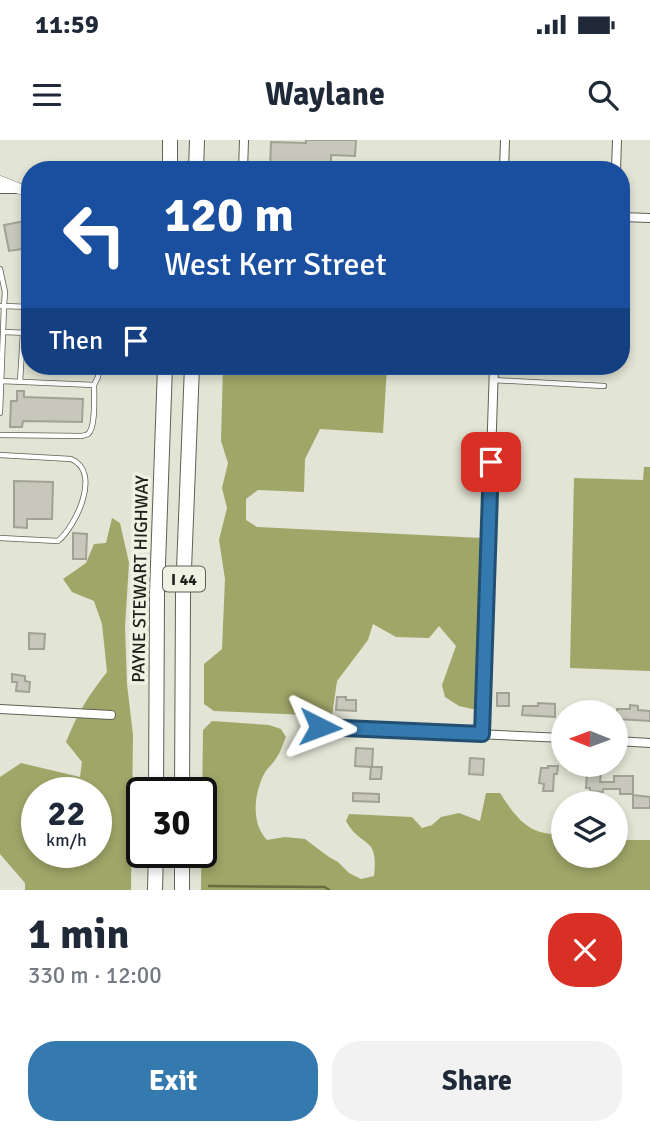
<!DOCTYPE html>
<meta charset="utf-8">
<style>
:root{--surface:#fff;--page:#f2f2f3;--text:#1f2937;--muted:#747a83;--accent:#357aaf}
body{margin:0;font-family:Signika,sans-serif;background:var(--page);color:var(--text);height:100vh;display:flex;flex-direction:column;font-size:26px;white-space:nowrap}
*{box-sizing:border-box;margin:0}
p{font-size:23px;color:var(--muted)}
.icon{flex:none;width:38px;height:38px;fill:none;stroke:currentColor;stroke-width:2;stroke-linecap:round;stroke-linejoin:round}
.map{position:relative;height:750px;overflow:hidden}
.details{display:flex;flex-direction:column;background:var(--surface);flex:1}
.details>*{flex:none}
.hud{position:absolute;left:21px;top:21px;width:609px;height:214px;border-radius:28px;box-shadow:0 4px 10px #0003;background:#1a4fa0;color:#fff;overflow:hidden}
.needle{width:46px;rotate:271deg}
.tools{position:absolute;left:551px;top:560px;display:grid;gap:14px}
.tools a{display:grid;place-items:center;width:77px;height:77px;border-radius:50%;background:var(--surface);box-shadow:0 4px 10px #0003;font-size:35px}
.speed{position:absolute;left:21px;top:637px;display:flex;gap:14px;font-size:35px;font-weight:700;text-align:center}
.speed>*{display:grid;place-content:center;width:91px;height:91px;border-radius:50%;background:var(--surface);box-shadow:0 4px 10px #0003;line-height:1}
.speed small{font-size:18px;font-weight:400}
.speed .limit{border:4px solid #111;border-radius:10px;background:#fff;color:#111}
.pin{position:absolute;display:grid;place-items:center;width:60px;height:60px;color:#fff;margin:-30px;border-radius:14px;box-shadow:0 4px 10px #0006}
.me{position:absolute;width:77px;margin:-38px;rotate:93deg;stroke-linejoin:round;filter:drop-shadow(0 0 5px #0008)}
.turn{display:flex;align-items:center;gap:24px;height:147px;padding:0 28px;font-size:32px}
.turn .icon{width:91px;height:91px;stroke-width:2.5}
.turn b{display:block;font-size:49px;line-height:60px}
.then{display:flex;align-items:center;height:66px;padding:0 28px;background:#0003;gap:14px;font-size:26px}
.round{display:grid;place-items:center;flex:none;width:74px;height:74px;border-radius:28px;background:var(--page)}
.head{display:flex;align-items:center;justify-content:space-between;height:119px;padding:0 28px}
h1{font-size:42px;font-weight:700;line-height:52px}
.primary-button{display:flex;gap:14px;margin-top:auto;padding:14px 28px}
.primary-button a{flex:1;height:80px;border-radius:28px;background:var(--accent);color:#fff;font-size:28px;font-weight:700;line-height:80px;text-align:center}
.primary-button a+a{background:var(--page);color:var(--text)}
.status{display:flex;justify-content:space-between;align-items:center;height:49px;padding:0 35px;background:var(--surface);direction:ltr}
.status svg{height:19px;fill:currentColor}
header{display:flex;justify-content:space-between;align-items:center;height:91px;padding:0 28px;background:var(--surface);font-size:32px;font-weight:700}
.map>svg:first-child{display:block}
.forest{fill:#a0a668;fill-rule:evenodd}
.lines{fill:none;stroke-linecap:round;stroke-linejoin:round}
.stream{stroke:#696d40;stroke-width:2.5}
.building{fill:#c7c8bb;stroke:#a1a295;stroke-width:2}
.service-casing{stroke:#5f6154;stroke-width:6}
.minor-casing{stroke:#5f6154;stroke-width:10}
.tertiary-casing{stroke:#5f6154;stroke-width:11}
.motorway-casing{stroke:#5f6154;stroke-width:16}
.service{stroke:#fff;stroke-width:4.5}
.minor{stroke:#fff;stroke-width:8}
.tertiary{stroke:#fff;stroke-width:10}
.motorway{stroke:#fff;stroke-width:14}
.route-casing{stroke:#224f72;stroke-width:18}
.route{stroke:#357aaf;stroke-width:12}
.labels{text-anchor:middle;stroke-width:7;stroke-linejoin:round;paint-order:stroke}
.shield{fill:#eff1e2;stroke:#5e5f57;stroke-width:2}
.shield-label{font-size:16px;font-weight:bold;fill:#20211c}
.street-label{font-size:18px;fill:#20211c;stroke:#eff1e2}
</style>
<div class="status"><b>11:59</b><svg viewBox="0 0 49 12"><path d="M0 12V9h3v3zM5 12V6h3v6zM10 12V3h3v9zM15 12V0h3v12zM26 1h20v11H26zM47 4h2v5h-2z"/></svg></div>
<header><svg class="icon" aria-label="menu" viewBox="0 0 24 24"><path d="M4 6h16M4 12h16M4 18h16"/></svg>Waylane<svg class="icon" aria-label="search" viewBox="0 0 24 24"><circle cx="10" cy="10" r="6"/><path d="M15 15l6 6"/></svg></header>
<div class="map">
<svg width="650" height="750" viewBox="0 0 650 750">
<rect width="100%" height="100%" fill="#e2e4d5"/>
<path class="forest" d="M223,226h164l-4,67 -63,-4 -15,30 -1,33 -46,-2 -12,9v21l11,7 226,11 -6,172 -18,-4 -14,-9 -3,-12 14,-39 -17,-20 -10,12 -33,-1 -23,-13 -5,16 -31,41 -5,35 -118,-5 -10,-7v-40l18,-15 3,-70 -6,-39 8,-32 -5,-20 6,-25 -7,-22z
M644,327h6v204l-80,-3 4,-190 69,2z
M112,378l8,5 9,40 -4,64 2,57 6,51 -2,155h-106v-7l-25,-29v-77l21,-14 59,14 2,-15 -16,-20c11,-28 22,-46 41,-70l-5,-48 -8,-23 -22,-9 -9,-13 23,-16 8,-19 12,-1zM37,653h59v59h-59z
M212,581l57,4 12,4 5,8c-3,6 -5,14 -9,20 -4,7 -11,12 -14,19 -9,20 -12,47 4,64l18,-3 20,2 24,18 9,5 11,11 12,6 13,-3c5,-42 -13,-27 -28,-55l3,-7 63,3 10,11 10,-3 9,-8 18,-4 21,8 6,-28h14c17,26 29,43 63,41l1,22h52v-23l7,7h27v50h-449l2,-160z"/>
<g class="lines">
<path class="stream" d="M209,746l116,1 4,3"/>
</g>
<path class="building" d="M306,0h50l-1,16 -24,-1v15h-61l1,-28 35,1z
M30,80v28l-21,3 -5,-26z
M17,251h7v6l59,2 -1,23 -59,-1 -1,6h-12l1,-26h6z
M14,341l39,1 -1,37h-25v9l-13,-1z
M73,393l14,1 -1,25h-13z
M29,493l16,1 -1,15h-15z
M12,534l13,2v5l5,1 -1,10 -13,-1 1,-9h-5z
M497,553h12v13h-12z
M337,557h9v3h10v11l-20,-1z
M538,563l17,1v13l-33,-2 1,-9h15z
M630,565l8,1v4l12,1v10l-33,-2v-10h13z
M356,608l17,1 -1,18h10l-1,12h-11l1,-12 -16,-1z
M470,618l14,1 -1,16 -14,-1z
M548,626h10l-1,8h-3l-1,17h-10l1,-7 -5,-1 2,-15h7z
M587,632h14l-1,10h14v-6h19v18h-13v-5h-17v3l-13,-1v-3h-4z
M353,653l26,1v8l-26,-1z
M633,655l17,2v11h-17z"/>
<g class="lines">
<defs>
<path id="service" d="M0,129l5,23 -1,14h-4
M3,192l27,1
M493,240l111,6
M20,242l3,-49
M94,245l4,-8 1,-11
M0,273l4,-107 26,1
M0,295l82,1c2,-1 5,-1 6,-2 8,-6 6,-39 6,-49l-93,-4
M0,315l71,4c31,13 5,67 -13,82l-58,-3"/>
<path id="minor" d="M243,30l1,-30
M504,30l1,-30
M616,30l1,-30
M0,49h30
M621,77l29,1
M0,569l111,6
M320,587l244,11
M482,594l12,-368
M616,601l34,2"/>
<path id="tertiary" d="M0,41l20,8"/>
<path id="motorway" d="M170,30v-30
M196,30l1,-30
M156,653l1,-200 8,-227
M182,653l1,-198 9,-229
M155,750l1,-38
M182,750v-38"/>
</defs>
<use href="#service" class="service-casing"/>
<use href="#minor" class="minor-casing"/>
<use href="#tertiary" class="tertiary-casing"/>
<use href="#motorway" class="motorway-casing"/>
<use href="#service" class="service"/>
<use href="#minor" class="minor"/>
<use href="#tertiary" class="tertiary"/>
<use href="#motorway" class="motorway"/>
</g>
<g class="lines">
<defs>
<path id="route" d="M320,587l162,7 9,-272"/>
</defs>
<use href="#route" class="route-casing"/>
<use href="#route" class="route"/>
</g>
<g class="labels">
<rect class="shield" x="163" y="426.5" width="42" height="25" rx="5"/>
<g class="shield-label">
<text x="184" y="445">I 44</text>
</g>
<g class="street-label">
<text transform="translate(140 439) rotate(-89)" y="6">PAYNE STEWART HIGHWAY</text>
</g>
</g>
</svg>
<div class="tools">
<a><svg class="needle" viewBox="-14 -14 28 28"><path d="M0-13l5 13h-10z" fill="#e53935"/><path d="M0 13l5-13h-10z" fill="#747a83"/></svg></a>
<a><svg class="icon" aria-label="layers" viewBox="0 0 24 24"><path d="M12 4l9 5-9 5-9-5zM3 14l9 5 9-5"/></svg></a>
</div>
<div class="speed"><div>22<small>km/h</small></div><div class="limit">30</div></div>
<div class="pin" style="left:491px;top:322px;background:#d93025"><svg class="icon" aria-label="arrive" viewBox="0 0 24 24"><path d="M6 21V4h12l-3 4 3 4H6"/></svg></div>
<svg class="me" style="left:320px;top:587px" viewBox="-20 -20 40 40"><path d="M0-17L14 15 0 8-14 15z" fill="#357aaf" stroke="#fff" stroke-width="4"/></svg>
<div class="hud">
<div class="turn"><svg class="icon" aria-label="left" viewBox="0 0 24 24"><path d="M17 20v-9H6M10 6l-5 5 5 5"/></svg><div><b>120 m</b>West Kerr Street</div></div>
<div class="then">Then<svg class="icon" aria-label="arrive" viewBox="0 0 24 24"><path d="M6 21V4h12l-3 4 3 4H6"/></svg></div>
</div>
</div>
<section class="details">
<div class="head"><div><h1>1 min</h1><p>330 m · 12:00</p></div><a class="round" style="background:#d93025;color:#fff"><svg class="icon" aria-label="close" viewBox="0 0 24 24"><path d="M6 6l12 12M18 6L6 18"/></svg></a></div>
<div class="primary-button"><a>Exit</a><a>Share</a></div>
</section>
